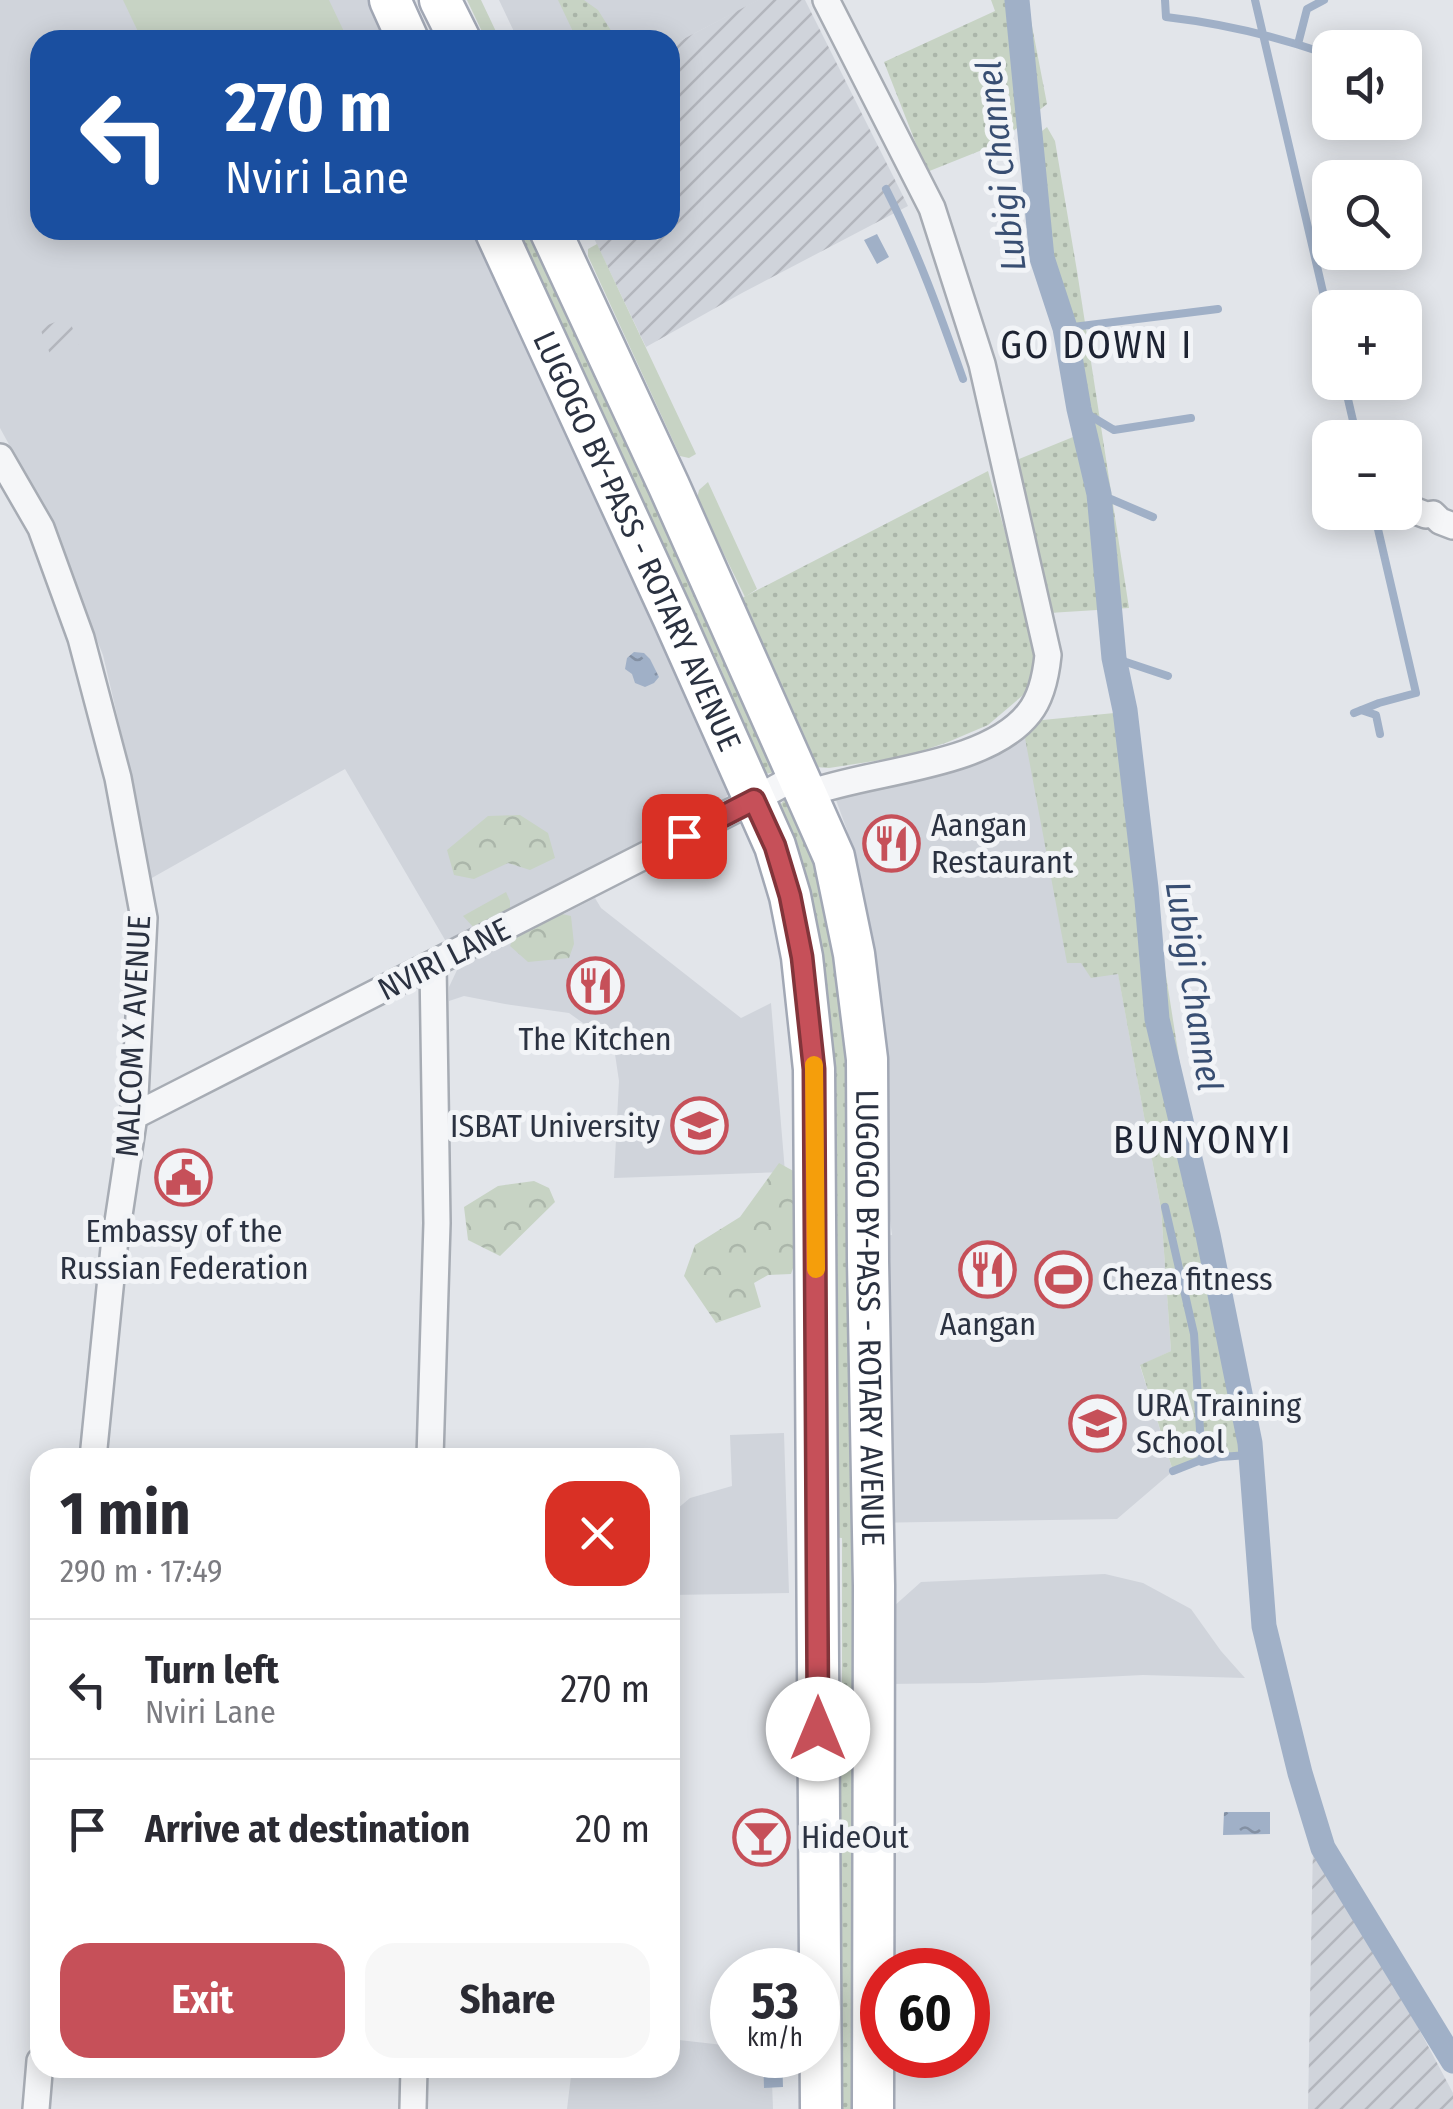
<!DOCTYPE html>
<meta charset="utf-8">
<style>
:root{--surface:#fff;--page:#f7f7f7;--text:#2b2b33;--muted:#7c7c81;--line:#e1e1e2;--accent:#c65059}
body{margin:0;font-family:"Fira Sans Condensed",sans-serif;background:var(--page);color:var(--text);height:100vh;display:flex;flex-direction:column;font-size:38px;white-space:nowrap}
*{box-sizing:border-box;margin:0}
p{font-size:32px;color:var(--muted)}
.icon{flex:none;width:55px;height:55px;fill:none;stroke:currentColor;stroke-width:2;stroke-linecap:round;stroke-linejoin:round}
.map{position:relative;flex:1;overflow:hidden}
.sheet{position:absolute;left:30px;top:1448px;width:650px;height:630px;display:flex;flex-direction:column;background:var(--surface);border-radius:30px;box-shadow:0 5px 25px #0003}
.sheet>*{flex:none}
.guide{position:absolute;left:30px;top:30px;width:650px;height:210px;border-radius:30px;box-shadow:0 5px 25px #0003;background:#1a4fa0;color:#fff;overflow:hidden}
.controls{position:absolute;left:1312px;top:30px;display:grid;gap:20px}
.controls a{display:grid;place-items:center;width:110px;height:110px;border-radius:20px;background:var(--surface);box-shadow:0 5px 25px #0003;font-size:50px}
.speed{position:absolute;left:710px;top:1948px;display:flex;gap:20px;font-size:50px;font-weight:700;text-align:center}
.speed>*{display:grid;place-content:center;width:130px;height:130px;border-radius:50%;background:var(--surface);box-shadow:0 5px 25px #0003;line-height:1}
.speed small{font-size:25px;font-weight:400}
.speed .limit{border:15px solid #d22;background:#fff;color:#111}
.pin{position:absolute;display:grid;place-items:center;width:85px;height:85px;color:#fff;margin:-42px;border-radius:20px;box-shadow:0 5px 15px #0006}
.me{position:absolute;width:110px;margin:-55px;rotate:0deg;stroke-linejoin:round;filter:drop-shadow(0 0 8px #0008)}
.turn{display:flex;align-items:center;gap:35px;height:210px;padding:0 30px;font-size:45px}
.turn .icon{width:130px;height:130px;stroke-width:2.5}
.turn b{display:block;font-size:70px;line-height:85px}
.round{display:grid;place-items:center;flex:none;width:105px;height:105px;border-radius:30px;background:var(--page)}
.summary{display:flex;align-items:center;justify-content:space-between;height:170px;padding:0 30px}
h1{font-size:60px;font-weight:700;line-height:75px}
.action{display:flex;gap:20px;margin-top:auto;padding:20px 30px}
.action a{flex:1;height:115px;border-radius:30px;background:var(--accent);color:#fff;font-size:40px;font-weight:700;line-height:115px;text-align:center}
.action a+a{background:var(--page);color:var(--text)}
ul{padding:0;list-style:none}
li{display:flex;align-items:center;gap:30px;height:140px;padding:0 30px;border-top:2px solid var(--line)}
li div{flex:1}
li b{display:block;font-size:38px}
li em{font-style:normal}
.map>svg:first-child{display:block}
.built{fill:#d0d4db}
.industrial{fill:url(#industrial-furrows)}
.grass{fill:url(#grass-dots)}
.forest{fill:url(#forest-crowns)}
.green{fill:#c7d3c4}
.water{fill:url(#water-ripples)}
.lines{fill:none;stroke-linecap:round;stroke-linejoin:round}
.stream{stroke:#a0b0c7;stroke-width:8}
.canal{stroke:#a0b0c7;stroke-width:25}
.street-casing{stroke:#a7acb4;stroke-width:30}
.primary-casing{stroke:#a2a8b5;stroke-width:45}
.street{stroke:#f5f6f8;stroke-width:25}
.primary{stroke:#fff;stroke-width:40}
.route-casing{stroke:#81343a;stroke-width:25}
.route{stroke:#c65059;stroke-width:18}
.slow{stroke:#f59e0b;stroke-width:18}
.labels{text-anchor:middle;stroke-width:10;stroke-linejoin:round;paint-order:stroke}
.street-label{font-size:32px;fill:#2b3241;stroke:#f2f4f7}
.poi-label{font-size:32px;fill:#2b3241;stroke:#f2f4f7;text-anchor:start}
.water-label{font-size:35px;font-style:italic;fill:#384e72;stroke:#f2f4f7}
.quarter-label{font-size:38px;letter-spacing:2.5px;fill:#1d2332;stroke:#f2f4f7}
</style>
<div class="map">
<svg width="1453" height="2109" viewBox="0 0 1453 2109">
<defs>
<pattern id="industrial-furrows" width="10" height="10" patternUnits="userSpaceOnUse" patternTransform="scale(2.5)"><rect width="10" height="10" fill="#d0d4db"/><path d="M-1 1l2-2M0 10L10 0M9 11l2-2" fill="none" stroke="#b3b6bd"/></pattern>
<pattern id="grass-dots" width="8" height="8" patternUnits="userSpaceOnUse" patternTransform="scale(2.5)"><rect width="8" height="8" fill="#c7d3c4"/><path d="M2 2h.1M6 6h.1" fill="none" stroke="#abb6aa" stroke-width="1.8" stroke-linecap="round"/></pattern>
<pattern id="forest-crowns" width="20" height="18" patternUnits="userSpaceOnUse" patternTransform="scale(2.5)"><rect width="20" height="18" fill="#c7d3c4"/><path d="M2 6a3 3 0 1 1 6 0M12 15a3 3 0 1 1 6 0" fill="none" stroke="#abb6aa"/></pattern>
<pattern id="water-ripples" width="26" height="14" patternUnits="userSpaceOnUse" patternTransform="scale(2.5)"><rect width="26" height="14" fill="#a0b0c7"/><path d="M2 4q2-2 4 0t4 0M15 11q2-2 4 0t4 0" fill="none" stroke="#8390a3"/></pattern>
</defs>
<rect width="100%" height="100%" fill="#e2e5ea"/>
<path class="built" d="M0,0h380l18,40h-358v190h445l245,562 -15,19 -267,134 -103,-176 -195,110 -17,-96 -30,-128 -63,-154 -40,-73z
M499,0h260l-89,46v-6h-152z
M1022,722l59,241 37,10 43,236 10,142 -31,15 33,105 -56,48 -251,4 6,-286 20,-2 -26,-207 14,-47 -33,-151 -11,-30 161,-49z
M595,898l6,10 140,110 30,-15 14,169 -171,6 5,-97 -4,-27 -18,-21 -28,-20 -64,-9 -41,-8 -15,5v-14l9,-19z
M784,1433l5,160 -119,2v-80l20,-17 42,-12 -2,-51z
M1105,1574l38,9 48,26 30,42 24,27 -102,-3 -160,8 -99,1v-69l37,-33z
M670,2039l62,7v9h39l2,54h-206l5,-41h98z"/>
<path class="industrial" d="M758,0h47l103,206 -166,87 -96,54 -56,-117h80v-184z
M68,317l11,27 -29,10 -10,-26z
M1313,1844l65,108 75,141v16h-145z"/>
<path class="grass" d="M558,0h26l14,10 19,30h-40z
M991,0h36l20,104 -50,40 -70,28 -43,-110 111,-51z
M1047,127l8,14 22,130 52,337 -80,5 -35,-152 59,-24 -43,-242 2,-56z
M507,230h30l239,542 -11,2 -45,-107 -95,-206 -59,-109z
M988,471l41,148 7,41 -7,30 -41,35 -40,17 -41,14 -78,12 -14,-1 -75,-168z
M1135,711l12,104 5,71 37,236 30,152 30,181 -47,3 -29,13 -33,-106 31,-14 -10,-142 -43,-235 -27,4 -10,-15h-14l-45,-241z
M789,795l34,72 31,232 5,1010h-23l-6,-424 12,-1v-146l-13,-1 -51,-730z"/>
<path class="forest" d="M520,815l28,18 7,25 -25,12 -22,-7 -34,16 -20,-4 -7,-25 41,-34z
M562,914l9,2 3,28 -5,14 -41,4 -18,-16 5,-12 37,-19z
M779,1163l18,10 11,51 -17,50 -23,1 -14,8 7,24 -45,16 -32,-47 11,-31 45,-28z
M534,1181l15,7 6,14 -55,54 -32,-16 -4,-33 34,-21z"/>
<path class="green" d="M123,0h206l19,40h-206z
M467,0h14l19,40h-14z
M597,244l99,210 -7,4 -9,-2 -92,-200v-7z
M708,482l49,107 -12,8 -48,-98 2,-9z
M506,892l4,9v7l-29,20 -6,1 -12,-13z"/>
<path class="water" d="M877,234l12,23 -12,7 -13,-24z
M634,652l10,1 6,6 9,18 -5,6 -9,4 -10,-4 -3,-9 -7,-5 2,-11z
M1224,1812h46v22l-47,1z
M763,2055h19l1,32 -19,1z"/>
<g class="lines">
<path class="stream" d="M1165,0l1,17c52,6 105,18 155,35
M1255,0l75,322
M1298,44l9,-35 17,-9
M886,189c31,61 54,125 77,190
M1065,328l153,-19
M1344,382l13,56
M1079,409l35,21 77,-12
M1099,494l54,23
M1114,658l54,18
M1361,710l15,5 4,19
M1354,713l25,-10 37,-10 -42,-181
M1165,1207l29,127 8,128 18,-5 29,-2 1,-12
M1173,1471l33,-13"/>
<path class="canal" d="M1017,0l25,258 23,70 14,81 20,85 15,164 11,52 21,178 11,131 51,216 42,208 14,183 36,147 23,75 130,213"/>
<defs>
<path id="street" d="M0,457l41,71 40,110 37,140 26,140 -10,198 -20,132 -21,210
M1405,507l21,8 7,-1 7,7 13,5
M807,794c62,-24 179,-26 222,-81 13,-16 17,-38 19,-58l-66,-291 -50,-156 -106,-208
M134,1116l620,-316 45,-25
M430,1458l7,-235 -4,-259
M36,2109l4,-48
M413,2109l1,-41"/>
<g id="primary">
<path d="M390,0l18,40"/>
<path d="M440,0l20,40"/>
<path id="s1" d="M495,230l178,387 102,229 15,50 12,61 12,112 7,1040"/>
<path id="s2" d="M550,230l119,256 165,371 20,97 13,105 1,202 6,325 -1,523"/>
</g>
</defs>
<use href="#street" class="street-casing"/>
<use href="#primary" class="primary-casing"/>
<use href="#street" class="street"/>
<use href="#primary" class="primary"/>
</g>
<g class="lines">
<defs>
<path id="route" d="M684,836l70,-36 21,46 15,50 12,61 12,112 4,660"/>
</defs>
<use href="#route" class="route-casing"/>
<use href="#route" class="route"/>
<path class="slow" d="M814,1065l2,204"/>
</g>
<defs>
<symbol id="restaurant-ring" viewBox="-11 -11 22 22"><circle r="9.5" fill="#f2f4f7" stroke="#c65059" stroke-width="1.5"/><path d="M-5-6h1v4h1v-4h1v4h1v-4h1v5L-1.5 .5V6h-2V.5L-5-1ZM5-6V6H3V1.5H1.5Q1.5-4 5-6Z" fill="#c65059"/></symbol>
<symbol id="university-ring" viewBox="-11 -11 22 22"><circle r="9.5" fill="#f2f4f7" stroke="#c65059" stroke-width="1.5"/><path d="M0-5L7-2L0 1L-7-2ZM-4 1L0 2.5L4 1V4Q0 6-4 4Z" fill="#c65059"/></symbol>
<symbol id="civic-ring" viewBox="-11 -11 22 22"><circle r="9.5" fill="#f2f4f7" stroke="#c65059" stroke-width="1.5"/><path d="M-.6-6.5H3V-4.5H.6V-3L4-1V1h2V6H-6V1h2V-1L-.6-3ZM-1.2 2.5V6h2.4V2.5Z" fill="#c65059"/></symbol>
<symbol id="stadium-ring" viewBox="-11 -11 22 22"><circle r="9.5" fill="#f2f4f7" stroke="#c65059" stroke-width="1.5"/><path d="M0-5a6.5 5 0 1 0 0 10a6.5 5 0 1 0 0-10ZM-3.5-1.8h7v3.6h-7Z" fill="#c65059"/></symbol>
<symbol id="bar-ring" viewBox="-11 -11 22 22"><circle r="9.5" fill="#f2f4f7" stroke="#c65059" stroke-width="1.5"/><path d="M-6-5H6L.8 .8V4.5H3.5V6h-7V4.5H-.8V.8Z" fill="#c65059"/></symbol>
</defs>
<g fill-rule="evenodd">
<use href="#restaurant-ring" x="860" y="812" width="63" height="63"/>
<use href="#restaurant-ring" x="564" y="954" width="63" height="63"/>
<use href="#university-ring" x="668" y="1094" width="63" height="63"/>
<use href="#civic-ring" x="152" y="1146" width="63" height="63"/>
<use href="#restaurant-ring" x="956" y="1238" width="63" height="63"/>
<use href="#stadium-ring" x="1032" y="1248" width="63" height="63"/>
<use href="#university-ring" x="1066" y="1392" width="63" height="63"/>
<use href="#bar-ring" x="730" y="1806" width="63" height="63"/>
</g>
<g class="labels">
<g class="street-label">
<text dy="11" stroke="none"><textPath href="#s1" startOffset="342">LUGOGO BY-PASS - ROTARY AVENUE</textPath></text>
<text transform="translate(444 959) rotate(-27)" y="11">NVIRI LANE</text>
<text transform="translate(133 1036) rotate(-87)" y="11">MALCOM X AVENUE</text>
<text dy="11" stroke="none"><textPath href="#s2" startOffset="1152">LUGOGO BY-PASS - ROTARY AVENUE</textPath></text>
</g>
<g class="poi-label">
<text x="931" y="836">Aangan<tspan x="931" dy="37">Restaurant</tspan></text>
<text x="595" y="1050" text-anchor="middle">The Kitchen</text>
<text x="660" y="1137" text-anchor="end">ISBAT University</text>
<text x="184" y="1242" text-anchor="middle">Embassy of the<tspan x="184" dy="37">Russian Federation</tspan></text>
<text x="1102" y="1290">Cheza fitness</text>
<text x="988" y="1335" text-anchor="middle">Aangan</text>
<text x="1136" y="1416">URA Training<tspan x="1136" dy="37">School</tspan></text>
<text x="801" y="1848">HideOut</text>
</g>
<g class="water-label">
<text transform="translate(1001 166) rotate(-97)" y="12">Lubigi Channel</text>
<text transform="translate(1194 986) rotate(81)" y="12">Lubigi Channel</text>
</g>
<g class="quarter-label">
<text x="1097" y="358">GO DOWN I</text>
<text x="1203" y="1153">BUNYONYI</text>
</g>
</g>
</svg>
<div class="controls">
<a><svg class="icon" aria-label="sound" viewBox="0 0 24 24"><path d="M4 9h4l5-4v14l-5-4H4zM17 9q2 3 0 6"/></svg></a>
<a><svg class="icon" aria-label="search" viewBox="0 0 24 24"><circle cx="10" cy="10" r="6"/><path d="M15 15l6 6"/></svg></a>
<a>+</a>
<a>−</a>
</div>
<div class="speed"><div>53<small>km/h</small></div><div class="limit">60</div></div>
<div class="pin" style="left:684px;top:836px;background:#d93025"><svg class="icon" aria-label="arrive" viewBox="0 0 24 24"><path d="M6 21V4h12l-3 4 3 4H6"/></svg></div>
<svg class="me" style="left:818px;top:1729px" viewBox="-20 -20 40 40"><circle r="19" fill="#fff"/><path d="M0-13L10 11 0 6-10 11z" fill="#c65059"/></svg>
<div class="guide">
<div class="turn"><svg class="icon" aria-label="left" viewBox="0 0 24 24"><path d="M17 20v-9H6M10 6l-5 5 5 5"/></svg><div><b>270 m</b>Nviri Lane</div></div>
</div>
<section class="sheet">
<div class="summary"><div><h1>1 min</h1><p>290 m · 17:49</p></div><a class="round" style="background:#d93025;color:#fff"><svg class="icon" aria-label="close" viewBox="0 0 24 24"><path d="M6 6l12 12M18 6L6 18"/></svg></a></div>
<ul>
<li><svg class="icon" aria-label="left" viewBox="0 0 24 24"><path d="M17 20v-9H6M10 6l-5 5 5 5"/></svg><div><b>Turn left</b><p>Nviri Lane</p></div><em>270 m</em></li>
<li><svg class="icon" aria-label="arrive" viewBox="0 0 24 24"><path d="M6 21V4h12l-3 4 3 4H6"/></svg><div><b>Arrive at destination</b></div><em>20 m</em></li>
</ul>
<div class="action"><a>Exit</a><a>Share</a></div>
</section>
</div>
